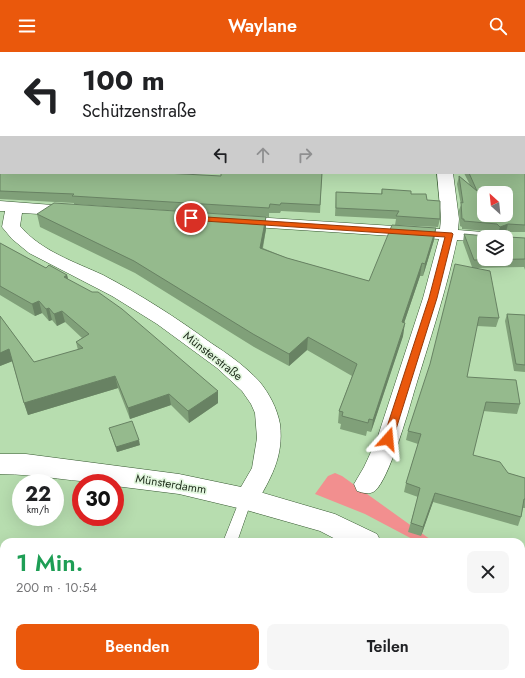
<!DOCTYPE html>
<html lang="de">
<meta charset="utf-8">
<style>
:root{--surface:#fff;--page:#f6f6f6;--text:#202124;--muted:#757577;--accent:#ea580c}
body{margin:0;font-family:Jost,sans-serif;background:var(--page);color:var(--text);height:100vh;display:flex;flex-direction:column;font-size:15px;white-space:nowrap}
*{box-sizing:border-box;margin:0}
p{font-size:13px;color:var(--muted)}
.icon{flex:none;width:22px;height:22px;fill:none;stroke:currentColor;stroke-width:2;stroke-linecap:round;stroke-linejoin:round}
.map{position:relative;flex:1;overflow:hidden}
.panel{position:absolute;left:0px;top:486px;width:525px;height:140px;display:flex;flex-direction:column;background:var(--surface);border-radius:12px 12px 0 0;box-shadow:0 4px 16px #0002}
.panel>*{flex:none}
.hud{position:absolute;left:0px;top:0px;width:525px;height:122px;box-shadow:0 4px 16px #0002;background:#fff;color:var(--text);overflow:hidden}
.needle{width:26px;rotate:333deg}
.buttons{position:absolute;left:477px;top:134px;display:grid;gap:8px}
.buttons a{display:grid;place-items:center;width:36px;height:36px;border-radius:8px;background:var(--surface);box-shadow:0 4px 16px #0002;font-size:20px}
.speed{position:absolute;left:12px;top:422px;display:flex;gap:8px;font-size:20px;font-weight:700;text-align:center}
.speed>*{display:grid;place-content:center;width:52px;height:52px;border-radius:50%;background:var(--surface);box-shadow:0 4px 16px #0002;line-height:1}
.speed small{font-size:10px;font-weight:400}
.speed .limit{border:6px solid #d22;background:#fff;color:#111}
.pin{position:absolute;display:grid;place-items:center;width:34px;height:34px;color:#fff;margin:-17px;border:2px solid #fff;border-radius:50%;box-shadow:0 1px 4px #0007}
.me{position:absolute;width:44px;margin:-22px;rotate:18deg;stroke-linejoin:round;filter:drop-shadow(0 0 3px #0008)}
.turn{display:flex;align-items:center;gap:14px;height:84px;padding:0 16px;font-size:18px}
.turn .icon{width:52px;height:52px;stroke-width:2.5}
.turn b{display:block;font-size:28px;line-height:34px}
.lanes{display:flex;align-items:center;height:38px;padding:0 16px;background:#0003;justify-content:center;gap:20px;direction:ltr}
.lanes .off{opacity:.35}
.round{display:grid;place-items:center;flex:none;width:42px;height:42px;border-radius:8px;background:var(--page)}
.overview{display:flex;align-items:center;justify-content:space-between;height:68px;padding:0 16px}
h1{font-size:24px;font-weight:600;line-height:30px;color:#1e9e55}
.primary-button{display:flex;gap:8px;margin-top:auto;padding:8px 16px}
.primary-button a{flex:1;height:46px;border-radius:8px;background:var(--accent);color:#fff;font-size:16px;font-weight:600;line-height:46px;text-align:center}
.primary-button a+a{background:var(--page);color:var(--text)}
header{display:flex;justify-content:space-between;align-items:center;height:52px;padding:0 16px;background:var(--accent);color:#fff;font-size:18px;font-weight:600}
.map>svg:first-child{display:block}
.green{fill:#f28f8f}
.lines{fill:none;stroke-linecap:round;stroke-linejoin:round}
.service-casing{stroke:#365830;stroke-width:1}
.minor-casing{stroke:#365830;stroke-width:1}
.secondary-casing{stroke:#365830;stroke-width:1}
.service{fill:#fff;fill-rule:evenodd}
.minor{fill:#fff;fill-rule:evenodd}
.secondary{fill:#fff;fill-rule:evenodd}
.wall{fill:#80a079}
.shaded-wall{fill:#688263}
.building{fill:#95ba8d;stroke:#688263;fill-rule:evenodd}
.route{fill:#ea580c;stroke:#983908}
.labels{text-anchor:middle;stroke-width:3.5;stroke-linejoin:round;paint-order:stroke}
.street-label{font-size:12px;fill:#243321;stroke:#e4f8e0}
</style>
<header><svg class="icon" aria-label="menu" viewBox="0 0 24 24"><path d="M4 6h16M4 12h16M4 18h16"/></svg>Waylane<svg class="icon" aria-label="search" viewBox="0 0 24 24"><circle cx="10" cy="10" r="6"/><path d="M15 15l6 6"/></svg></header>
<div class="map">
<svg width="525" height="626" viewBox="0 0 525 626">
<rect width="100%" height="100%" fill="#b7ddaf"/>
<path class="green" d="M335,421l7,3 92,66h-16l-53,-28 -50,-20 13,-18z"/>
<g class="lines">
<defs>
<path id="service" d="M246,442l5,1 1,4 -15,43h-14l17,-43 1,-4z"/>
<path id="minor" d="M290,0h13v1h-13z
M1,98v11l-1,1v-11z
M437,121h16l6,46 -1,11 37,3 3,4h-14v5l-27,-2c-11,52 -28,102 -43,152 -6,21 -25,87 -39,99 -6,4 -12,2 -18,0l-3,-7 10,-17 13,-28 46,-141 16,-59 -201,-13 -6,-1 -3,-4 3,-4 6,-1 202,13 1,-10z
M0,149l79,6 2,4 -2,4 -6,1 -51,-3 -2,13c21,25 55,36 83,49 38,20 74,43 108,68 17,11 34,23 48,38 10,12 18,27 21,43 4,34 -10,55 -25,82l-9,3 -9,-3 -3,-7 18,-31 5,-30 -2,-25 -4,-9 -9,-13 -25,-23 -60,-44 -45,-28 -83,-43 -17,-14 -10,-12 3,-16h-5z"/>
<path id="secondary" d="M0,402h26l153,20 67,14 89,26 42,20 4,8h-40l-21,-11 -74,-21 -67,-16 -64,-8v-3c-39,0 -76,-9 -115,-9z
M521,577l4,1v30l-4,-1z"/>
</defs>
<use href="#service" class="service-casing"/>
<use href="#minor" class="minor-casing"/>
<use href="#secondary" class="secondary-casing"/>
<use href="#service" class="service"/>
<use href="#minor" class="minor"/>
<use href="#secondary" class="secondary"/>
</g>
<path class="wall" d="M0,0h162v1h-161v40h-1v-29h1v-2l-1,-1z
M326,0h144l1,1h-144z
M521,0h4v12l-1,-3v-8h-3z
M525,110v70h-18l1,5 17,1v32l-1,-3 -49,1 24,50 -3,9 -19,-1 -10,51 53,27 -3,10 -34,-3 -10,44 35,18 17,5v30h-2l-2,9 -3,9 -85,-24 -12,34 -13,-4 10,-35 -14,-5 2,-9 12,-39 -12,-4 2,-9 64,-164 -9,-25 1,-8 22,2 1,-5 -25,-2v-2l-2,-1 -1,-16 2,-5 -4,-21 2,-8 11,9 -6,-12h60z
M0,113l1,8 220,3 101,-3 -2,40 -39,-2 -1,2h-11v4l-195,-13v-1l-74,-4z
M382,137l29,5 16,6 13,19 -2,8 -43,-2 1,-6 -61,-3 1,-24 45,2z
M37,162l229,3v12l-3,19 24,10 82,23 67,-53 -2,12 -11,36h-3l-16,47 -1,13 -32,96 -4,-1 -1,5 -26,-7 1,-5 -3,-1 1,-12 13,-35 -45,-26 -18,16 -35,-19 -119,-74 -95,-46z
M0,191l46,25 21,7 1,4 150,112v12l-29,20 -18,-18 -41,14 -12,-31 -90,27 -4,-12 -12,-42 -12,5v-50l34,46 44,-12 -2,-8 6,-4 -17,-16 -8,4 -5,-6 -3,1 -7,-8 -7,3 -35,-21z
M507,262l18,1v57l-11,-1 -9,-50z
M109,376l31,17 -23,7z"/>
<path class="shaded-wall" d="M266,165v12l-6,31v-12z
M508,172l-2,8 -8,2 2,-7z
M436,176l-2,12 -11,36 2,-12z
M422,211l-2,13 -20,59 2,-13z
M67,223l3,12 -6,-10z
M39,249l3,12 -7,3 -3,-12z
M49,256l3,12 -3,1 -3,-12z
M62,259l3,11 -8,4 -3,-12z
M405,271l-2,13 -32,96 2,-12z
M308,285l-1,13 -18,16v-12z
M9,297l4,12 -13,5v-13z
M115,324l3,12 -90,27 -4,-12z
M218,339v12l-29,20 -1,-12z
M169,342l2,11 -41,14 -2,-11z
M139,388l1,5 -23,7 -1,-5z
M435,441l-2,9 -12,34 2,-9z"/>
<path class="building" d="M0,0h160v1h-159v34h-1v-23h1v-8l-1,-1z
M188,0h94l1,1h-95z
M336,0h134l1,1h-133z
M0,56h1v38l-1,1z
M524,110h1v63l-17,-1 -8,3 -3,-3 -33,-3v-2h-2l-1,-17 2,1 -4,-27 18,15 -8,-18h55zM484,141h22v22h-22z
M1,112v9h164l56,3v-3h101l-2,32 -39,-2 -1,2 -10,-1 -1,4 -197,-12 2,-2 -74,-3v-26z
M382,137l29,2v3h15l1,6 13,1v18l-44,-3 3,-5 -63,-3v-16l46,2z
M54,151l212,14 -6,31 27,10 82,23 23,-56 44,3 -11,36 -3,-1 -20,59 3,1 -32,97 -4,-1 -1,4 -26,-7 1,-4 -4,-1 18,-47 -49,-27 -19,17 -36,-20 -119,-73 -97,-47z
M487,179h20l1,6 17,1v21l-51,1 -10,-26 22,2zM484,185h22v22h-22z
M0,191l46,25 3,-3 18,10 -3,2 28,15h6l24,17 96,82 -30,20 -19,-17 -41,14 -13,-32 -91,27 -15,-54 -9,4v-37l34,46 49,-14 -7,-6 13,-8 -27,-23 -8,3 -5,-6 -3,1 -7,-8 -7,3 -32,-18z
M455,212l35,7 9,47 -20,-1 -12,60 49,3 4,24 -34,-2 -13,53 27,7 8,11 17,5v21h-1l-3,18 -86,-24 -12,34 -12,-4 9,-35 -14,-5 15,-49 -13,-3 22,-67z
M507,262l18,1v50l-9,-1z
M132,369l7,19 -23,7 -7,-19z
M232,487l18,2 4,-2 14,3h-36z
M0,524l4,1v97h412l21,4h-437z"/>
<path class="route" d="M191,164l261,17 1,1 -16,64 -45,144h-7l-2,-3 46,-141 16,-61 -256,-17 -1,-2z"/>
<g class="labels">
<g class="street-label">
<text transform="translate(213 304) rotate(38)" y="4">Münsterstraße</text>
<text transform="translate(171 432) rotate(9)" y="4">Münsterdamm</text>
</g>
</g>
</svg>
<div class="buttons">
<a><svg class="needle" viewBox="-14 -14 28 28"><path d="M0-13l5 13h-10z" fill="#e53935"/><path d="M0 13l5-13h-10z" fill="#757577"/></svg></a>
<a><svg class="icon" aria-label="layers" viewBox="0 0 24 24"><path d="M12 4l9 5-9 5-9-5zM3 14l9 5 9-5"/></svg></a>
</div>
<div class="speed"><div>22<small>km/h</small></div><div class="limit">30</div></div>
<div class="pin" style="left:191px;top:166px;background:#d93025"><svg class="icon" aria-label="arrive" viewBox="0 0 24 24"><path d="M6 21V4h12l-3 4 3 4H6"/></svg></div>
<svg class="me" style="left:388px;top:387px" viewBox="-20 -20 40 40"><path d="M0-17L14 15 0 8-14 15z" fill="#ea580c" stroke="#fff" stroke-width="4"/></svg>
<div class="hud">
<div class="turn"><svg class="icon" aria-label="left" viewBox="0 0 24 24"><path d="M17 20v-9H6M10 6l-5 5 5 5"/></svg><div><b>100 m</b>Schützenstraße</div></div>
<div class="lanes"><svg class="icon" aria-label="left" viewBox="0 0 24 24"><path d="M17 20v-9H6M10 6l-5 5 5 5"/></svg><svg class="icon off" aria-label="ahead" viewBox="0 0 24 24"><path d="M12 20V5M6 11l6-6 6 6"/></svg><svg class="icon off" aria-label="right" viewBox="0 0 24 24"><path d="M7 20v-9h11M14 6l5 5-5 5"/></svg></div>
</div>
<section class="panel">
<div class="overview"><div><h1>1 Min.</h1><p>200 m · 10:54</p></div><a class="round"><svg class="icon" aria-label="close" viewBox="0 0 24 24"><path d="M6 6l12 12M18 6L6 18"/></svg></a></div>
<div class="primary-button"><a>Beenden</a><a>Teilen</a></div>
</section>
</div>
